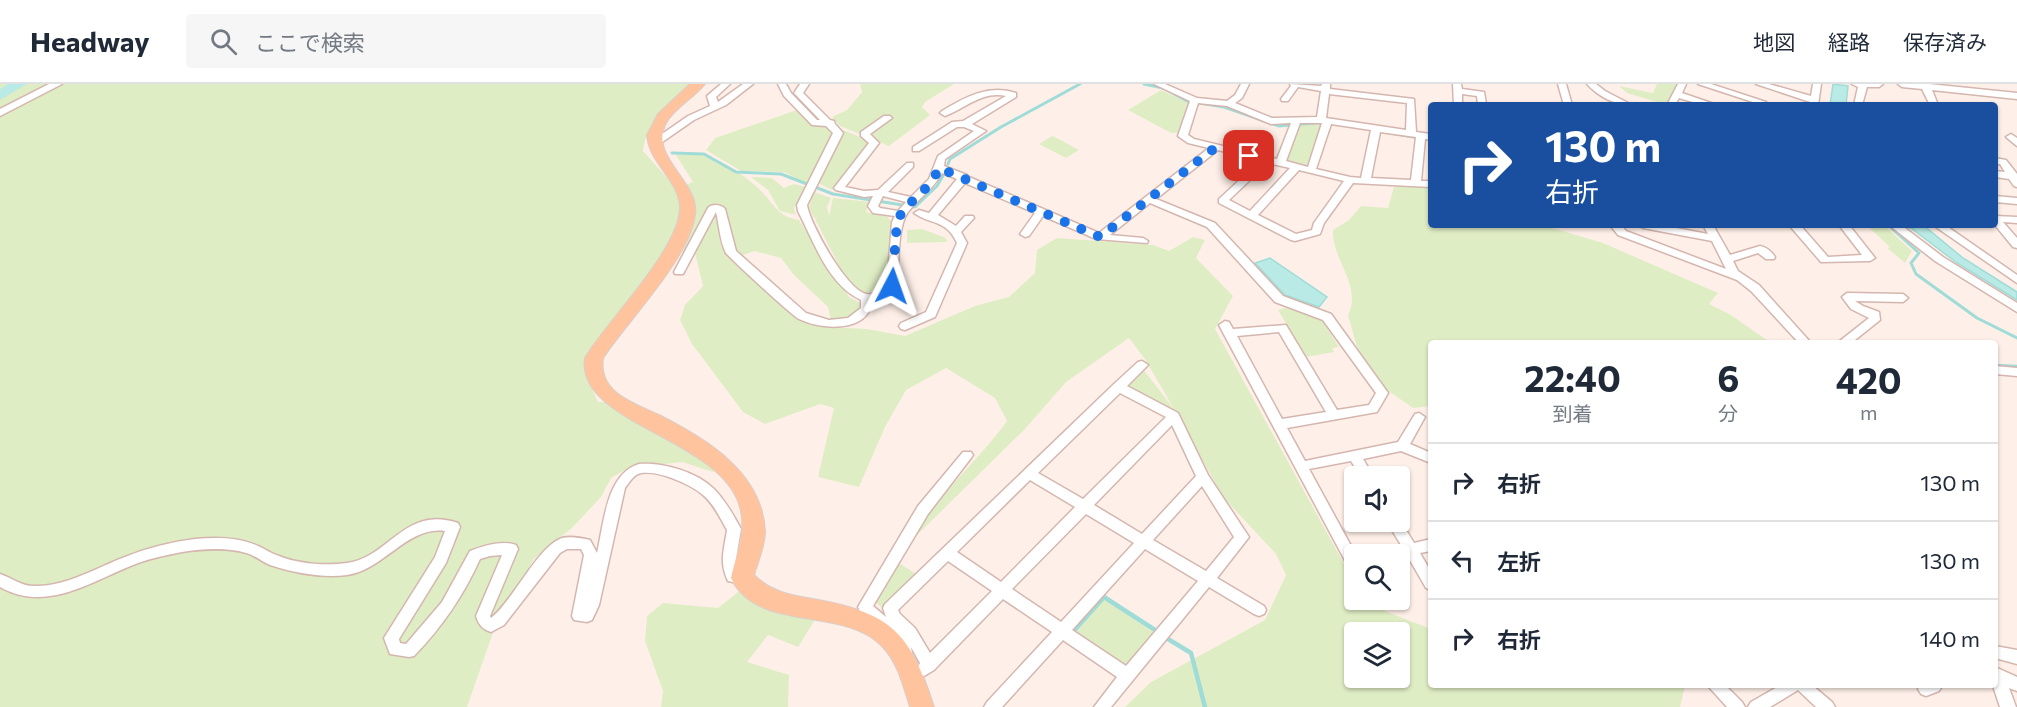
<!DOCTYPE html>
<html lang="ja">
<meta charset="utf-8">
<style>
:root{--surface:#fff;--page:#f6f6f7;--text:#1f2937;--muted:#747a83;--line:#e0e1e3}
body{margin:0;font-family:Commissioner,"Noto Sans JP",sans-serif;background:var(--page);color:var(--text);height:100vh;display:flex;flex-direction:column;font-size:22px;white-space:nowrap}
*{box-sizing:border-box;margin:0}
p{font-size:20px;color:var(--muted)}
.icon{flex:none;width:33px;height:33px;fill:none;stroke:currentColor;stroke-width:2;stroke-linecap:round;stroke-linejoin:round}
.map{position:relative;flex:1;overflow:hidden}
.drawer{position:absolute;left:1428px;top:256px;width:570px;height:348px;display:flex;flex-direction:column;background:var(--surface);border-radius:6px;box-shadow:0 2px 4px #0004}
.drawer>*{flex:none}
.banner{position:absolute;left:1428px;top:18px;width:570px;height:126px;border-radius:6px;box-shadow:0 2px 4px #0004;background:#1a4fa0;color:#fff;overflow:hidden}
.fabs{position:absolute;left:1344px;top:382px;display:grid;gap:12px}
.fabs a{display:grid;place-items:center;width:66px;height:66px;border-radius:6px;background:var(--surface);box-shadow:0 2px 4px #0004;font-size:30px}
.pin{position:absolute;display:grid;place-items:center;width:51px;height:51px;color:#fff;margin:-26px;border-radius:12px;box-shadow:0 3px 9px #0006}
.me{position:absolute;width:66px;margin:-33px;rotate:4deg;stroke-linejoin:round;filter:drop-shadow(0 0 4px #0008)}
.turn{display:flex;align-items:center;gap:21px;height:126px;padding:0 18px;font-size:27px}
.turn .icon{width:78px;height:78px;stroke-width:2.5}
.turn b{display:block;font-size:42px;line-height:51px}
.eta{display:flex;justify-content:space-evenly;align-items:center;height:102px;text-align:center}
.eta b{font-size:36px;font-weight:700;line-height:42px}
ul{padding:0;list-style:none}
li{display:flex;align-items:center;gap:18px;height:78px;padding:0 18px;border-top:2px solid var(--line)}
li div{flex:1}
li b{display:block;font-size:22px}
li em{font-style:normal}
header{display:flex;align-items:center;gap:36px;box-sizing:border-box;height:84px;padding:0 30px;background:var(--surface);border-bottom:2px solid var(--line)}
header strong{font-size:28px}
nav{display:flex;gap:33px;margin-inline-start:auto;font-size:21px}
.search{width:420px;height:54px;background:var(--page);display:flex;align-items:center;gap:15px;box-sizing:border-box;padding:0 21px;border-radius:6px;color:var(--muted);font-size:22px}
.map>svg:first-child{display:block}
.green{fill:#dfedc4;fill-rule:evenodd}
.water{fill:#baeae5;stroke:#9fdcd7;stroke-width:1.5}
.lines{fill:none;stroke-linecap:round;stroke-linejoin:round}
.stream-far1{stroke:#9fdcd7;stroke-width:3}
.stream{stroke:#9fdcd7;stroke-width:4.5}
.river{fill:#baeae5;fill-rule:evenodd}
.minor-casing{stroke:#d4b6af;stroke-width:3}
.tertiary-casing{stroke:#d4b6af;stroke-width:3}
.primary-casing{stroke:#dacecc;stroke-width:2}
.minor{fill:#fff;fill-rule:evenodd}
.tertiary{fill:#fff;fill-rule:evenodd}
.primary{fill:#ffc49e;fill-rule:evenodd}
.route{stroke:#1a73e8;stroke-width:10;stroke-dasharray:0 18}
</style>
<header>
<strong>Headway</strong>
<div class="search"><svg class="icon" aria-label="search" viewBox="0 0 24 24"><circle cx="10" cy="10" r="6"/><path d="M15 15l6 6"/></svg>ここで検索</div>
<nav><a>地図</a><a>経路</a><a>保存済み</a></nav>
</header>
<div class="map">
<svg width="2017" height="623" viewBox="0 0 2017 623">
<rect width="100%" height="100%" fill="#fef0e8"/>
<path class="green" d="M0,0h50l-2,6 13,-6h629c-23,24 -42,32 -47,67l34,38 16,-7 -17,-27c9,0 20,-2 29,1 19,5 45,23 58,37 13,14 16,24 36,27l50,77 13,7c-4,14 -19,16 -31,18l-3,-15 -34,-32 -13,-17 -27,-7 -24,9 70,60 27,7 40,2 38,7 70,-30 34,-9 26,-24 2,-23 20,-12 96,7 16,6 24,-14 12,3 -9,18 37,38 -18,33 139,253v18h16l17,12 44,17v57h254l-5,21h-555l26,-25 114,-62 21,-45 -10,-21 -53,-57 -48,-86 -2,2 -47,-26 17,-18 31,40 -29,-50 -16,-21 -63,44 -41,47 -110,108 -7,1c30,-42 69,-76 99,-117l-12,-23 -49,-30 -40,22 -21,37 -26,60 -41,-10 16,-69 -14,-4 -55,20 -22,-12 -51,-68 -12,-24 5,-15 18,-19 -9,-37 -21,5 -86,107 3,23 8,18h9l107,64 -1,6 -31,-10 -54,6 -17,10 -10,19 -28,30 -39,32 -38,65 -29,83h-467zM1354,549h46v45h-46z
M860,0h94l-29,18 -3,5 8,8 -41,31 -49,-20 -8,-9 15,-7 15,-18z
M1657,0h21l-11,21 -40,-12 -8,-7 34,7z
M1161,6l29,14 -9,29h-10l-43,-23z
M797,26l13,13 18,3 5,7 -25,51 -24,-12 -43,-1 -35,-21 9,-12z
M1322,39l-13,44 -24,-6 13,-35z
M843,46l17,7 8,7 -36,46 -14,-7z
M1052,52h1l26,14 -13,8 -27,-14z
M751,93l21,1 12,10 10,-4 12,3 -12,21 2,7 -16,-4 -12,-21z
M1425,102l6,2v37h111l61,18 115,50 -9,11 22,11 40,28 -340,1v62l-18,2 -26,-18 -30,-43 -9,-32c15,-29 -17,-56 -15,-85l16,-10 12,-14 27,2 6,-21z
M814,108l17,6 -4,9 2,9 4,-18 37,4 -4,10 22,5 4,6 -6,63 -6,6 -19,1 -16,-16 -30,-58 3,-1h-4l-5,-10z
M1866,141h18l28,26 -7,12 -18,-15 3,-1z
M922,145l24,9 1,4 -40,1v-13z
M1289,223l30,9 20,31 -7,1 2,4 -28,5 -28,-47z
M899,479l20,13 -34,34 -11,-9z
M742,505l76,26 -20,32 -30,-12 -21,27 42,13 -1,32h-127l2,-16 -18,-50 2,-25 16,-13 55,5z
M1104,515l49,33 -29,36 -49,-34z"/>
<path class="water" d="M1833,0l15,2 -2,19h-16z
M1907,141h16l40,33 54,34v8l-60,-37z
M1270,174l57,39 -8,10 -34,-12 -30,-32z"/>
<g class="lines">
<path class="stream-far1" d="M1144,0l19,4 24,13 37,6 55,19 36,-3
M1390,49l41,7
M672,69l32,1 32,18 45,2 52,20 82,13 22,-21 7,-12
M948,80l2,-5 51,-32 79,-43
M1888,141l31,28 -8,10 5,11 61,44 40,20
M1902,141l11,3"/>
<path class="stream" d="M1995,282l22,1
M1073,548l31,-35 51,33
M1168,555l23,14 14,54"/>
<path class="river" d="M8,0h19l-27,16v-11z"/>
<defs>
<path id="minor" d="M721,0h9l-14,13 2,5 25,-18h10l-27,21 -32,15 -36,25h-6v-4l36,-25 22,-10 -3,-10z
M778,0h8l5,9 26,27h3l-26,-27 6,-9h9l-6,9 27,27 4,1 1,3 8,9 -36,72c3,19 39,84 59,89 8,2 14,-5 21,-9l5,-63 3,-6 -22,-3 -5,-7 5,-10 -9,1 -28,-7 -2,-2 35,-45 -8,-7v-4l23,-16h6l2,2 -22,16 9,9 -34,44 19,4 14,-1 29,-27h6v4l-25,25 23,5 18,-18 9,-23 36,-25 -10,-4h-7l-38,24h-6v-4l39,-25 11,-1 43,-25c-24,-5 -40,12 -61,20l-5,-3 2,-2c23,-14 47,-27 74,-18v4l-44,27 14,7 -41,28 -1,7 23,9 2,2 130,56 110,-85 -21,-5 -10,-7 12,-35 -36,-17h11l32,14 30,3 8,-6 6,-11h8l-7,14 -7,5 37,15 45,-1 4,-26 -23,-4 -10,14h-6l-1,-2 10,-13 -1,-2 31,2 1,-2h8v5l84,10 2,33 15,2v6l-6,-1 -4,42h10v6l-78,-4 -29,40 -4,11 -25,7 -4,-1 -72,-37v-4l41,-38 -42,-11 -62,49 59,24 68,73 48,18 57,79 -11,19 -90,16 18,33 93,-19 17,-28 4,-1 6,4 -15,27 21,9v10l-30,-12 -38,8 11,18h-13l-10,-16 -42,8 47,86h-2v15l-5,-2 -130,-243 6,-4 4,1 4,7 53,-4 51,85 32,-5 7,-12 -53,-73 -48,-18 -68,-75 -57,-24 -40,32 33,3 5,3 -1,2 -51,-4 -53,-23 -14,20 -4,1 -5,-3 15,-21 -70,-30 -27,32 18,11 9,-10h8l1,2 -13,14 6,11 -32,74 -30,13 -4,-1 -2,-3 2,-3 25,-11 31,-69c-11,-24 -26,-18 -43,-30l5,-3 10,3 28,-34 -15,-6c-9,16 -23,25 -34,39 -11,15 -9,54 -11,74l-16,13 -9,2c-3,32 -51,29 -73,18 -7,-3 -69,-61 -73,-66 -6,-11 -7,-29 -10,-41l-33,62h-8l-1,-2 34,-64c4,-5 14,-3 17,1l11,42 70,62 23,7 19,-2 13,-10v-8c-33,-15 -47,-58 -63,-89l-1,-6 36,-72 -7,-7 -14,-1 -28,-29zM1329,10l78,9 -1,27 -80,-12zM1198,19l29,3 44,18 20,-1 -14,36 -83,-20 -6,-4zM1300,39h22l-14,44 -22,-6zM1331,40l40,6 -10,48 -11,-1 -34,-8zM1380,48l36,5 -5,43 -40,-2zM1268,79l22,5 -40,43 -21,-11zM1299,86l45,11 -30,42 -2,7 -16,4 -38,-19zM883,112l23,6 -8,9 -18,-3 -2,-2zM1279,248l47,80 -44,7 -45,-83z
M1453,0h8l1,5 22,3 2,12 -8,1 -1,-9 -15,-2v11h-8z
M1558,0h8l6,21h-8z
M1587,0h9l9,7 27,14c-17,0 -33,-8 -45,-21z
M1678,0h8l-4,9 35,12h-14l-24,-7 -4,7h-8z
M1698,0h13l55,18 -1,2h-6z
M1756,0h13l42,12 2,-12h8l-3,21h-8v-3z
M1852,0h31l-4,3h-12l-5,18h-8l4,-18z
M1898,0h31l88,9v6l-85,-9 6,15h-8l-8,-16 -20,-2z
M2011,50l6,4v8l-11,-9z
M1995,74l11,2 11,14v13l-3,-1 -5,-7 -14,-2v-6l10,1 -5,-8h-5z
M1995,112l22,2v6l-22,-2z
M1995,132l22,1v6l-14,-1 14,16v10l-4,-1 -18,-22z
M1610,141h11l5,6 100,38 -14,-28 -69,-13 -5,-3h22l48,9 -5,-9h10l17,30 30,-9c6,1 12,6 15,11l-1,2h-8l-8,-6 -25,8 5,10 21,14 53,59h-12l-49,-53 -14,-11 -119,-45z
M1789,141h11l28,32 34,-2 -23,-30h10l26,33 -5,3 -49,1z
M1889,141h12l42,32 74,46v9l-82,-51z
M1933,141h12l72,50v8z
M1847,209l56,1 5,4 -5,4 -48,-1 8,5 16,6 1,8 -30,24h-14l33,-26 -18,-9 -9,-12z
M1142,277l6,4 -21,21 51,27 30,62 41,62 -32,41 47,28 2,4 -2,4 -5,2 -5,-2 -45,-27 -98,120h-17l23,-30 -54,-37 -61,67h-18l3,-5 65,-70 -49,-33 -69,71 -10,6 -5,-2 -2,-5 3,-6 -9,-16 1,7 -2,5 -5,1 -5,-1 -5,-17 -35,-31 -2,-4 60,-101 45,-54h8l2,3 -2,3 -43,56 -55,92 13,11 -3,-9 2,-4 229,-220 24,-22zM1120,309l46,24 -83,82 -45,-26zM1172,341l24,51 -54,58 -48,-29zM1030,396l45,27 -74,75 -44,-30zM1202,402l32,51 -28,34 -53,-31zM1086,430l48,29 -73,79 -49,-33zM1145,465l53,32 -72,85 -54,-36zM948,477l44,30 -62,62 -15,-25 -15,-14 -2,-4z
M1995,282l22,2v8l-22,-2z
M639,380c24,-2 58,8 75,25 11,11 20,27 27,40l-6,35 3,8 9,2 2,4 -2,4 -5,2 -14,-3c-9,-19 -4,-31 -1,-51 -7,-12 -13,-26 -24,-35 -12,-11 -49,-27 -65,-21 -6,3 -9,9 -13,14l-26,117 -7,15 -5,2 -13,-2 -2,-4 12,-61 -3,-6h-14l-7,4 -56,72 -13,7c-9,-3 -12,-7 -15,-16l26,-61 -12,1 -10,3c-16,36 -38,68 -66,97l-5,1 -19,-3 -6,-16 51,-81 10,-26c-38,-5 -61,39 -98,44 -25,3 -53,-2 -77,-10 -8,-3 -15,-10 -24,-12 -20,-6 -43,-4 -64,-1 -15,3 -30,6 -44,11 -45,17 -91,51 -138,24v-13c12,4 21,12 34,12 31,1 62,-18 91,-29 22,-9 46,-15 70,-18 21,-2 44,-2 63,7 7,3 14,8 21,10 19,8 47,10 68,7 42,-5 57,-58 111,-40l2,4 -14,36 -47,76 1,4 6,1 36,-42 28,-51c14,-5 31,-11 46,-6l2,4 -28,67 1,2c22,-17 47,-72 71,-80 8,-2 20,0 28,2l7,13c7,-29 9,-79 42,-89z
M1400,436l14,23 17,-4v12l-11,2 11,19v18l-5,-2 -19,-33h-34l2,-4 26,-6 -14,-23h13z
M1369,516h14l-2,5 -5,2 -5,-2z
M1995,562l22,4v14l-22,-6z
M1995,583l22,10v14l-8,-3 7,19h-16l-7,-21h2z
M1708,602h18l16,16 3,5h-18z
M1779,602h34l19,16 3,5h-19l-18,-17 -28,17h-22l3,-5z
M1920,602h22l-3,5 -13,5 -5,-2 -3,-5z"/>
<path id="tertiary" d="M49,0h13l-62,32v-7z"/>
<path id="primary" d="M690,0h15c-11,14 -30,23 -39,39 -18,35 34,58 29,92 -6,44 -67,105 -92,143 -2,15 3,27 15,36 12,9 28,15 41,21 47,24 103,57 106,116 0,15 -7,30 -11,44 17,17 36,20 59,24 79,14 97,33 121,108h-24c-7,-22 -12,-45 -29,-62 -40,-39 -123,-12 -150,-67 5,-23 15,-43 10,-67 -14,-73 -166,-86 -156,-153 22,-37 97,-111 95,-152 -2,-27 -31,-43 -33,-71l11,-21z"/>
</defs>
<use href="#minor" class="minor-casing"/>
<use href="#tertiary" class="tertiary-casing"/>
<use href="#primary" class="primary-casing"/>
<use href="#minor" class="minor"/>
<use href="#tertiary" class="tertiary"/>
<use href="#primary" class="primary"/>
</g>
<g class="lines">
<path class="route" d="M892,202l5,-64c8,-21 31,-28 42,-54l161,69 116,-90 33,9"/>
</g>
</svg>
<div class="fabs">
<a><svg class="icon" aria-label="sound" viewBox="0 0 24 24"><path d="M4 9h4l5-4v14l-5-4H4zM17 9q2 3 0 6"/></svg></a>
<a><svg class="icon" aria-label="search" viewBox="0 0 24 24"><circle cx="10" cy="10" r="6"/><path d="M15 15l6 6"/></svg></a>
<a><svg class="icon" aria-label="layers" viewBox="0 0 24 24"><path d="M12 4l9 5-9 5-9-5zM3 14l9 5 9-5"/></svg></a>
</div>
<div class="pin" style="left:1249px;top:72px;background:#d93025"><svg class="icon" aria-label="arrive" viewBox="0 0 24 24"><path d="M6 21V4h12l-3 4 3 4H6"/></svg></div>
<svg class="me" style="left:892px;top:202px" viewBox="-20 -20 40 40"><path d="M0-17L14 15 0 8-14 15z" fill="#1a73e8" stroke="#fff" stroke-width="4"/></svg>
<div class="banner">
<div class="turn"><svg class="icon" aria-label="right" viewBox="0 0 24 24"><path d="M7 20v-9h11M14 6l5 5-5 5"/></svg><div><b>130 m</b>右折</div></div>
</div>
<section class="drawer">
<div class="eta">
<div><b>22:40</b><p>到着</p></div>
<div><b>6</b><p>分</p></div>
<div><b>420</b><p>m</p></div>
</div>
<ul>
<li><svg class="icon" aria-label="right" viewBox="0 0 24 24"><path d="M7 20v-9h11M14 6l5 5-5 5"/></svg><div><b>右折</b></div><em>130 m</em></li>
<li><svg class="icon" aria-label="left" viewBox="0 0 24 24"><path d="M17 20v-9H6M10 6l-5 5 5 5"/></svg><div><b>左折</b></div><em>130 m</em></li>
<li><svg class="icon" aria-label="right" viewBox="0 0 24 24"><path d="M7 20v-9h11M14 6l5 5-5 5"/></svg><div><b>右折</b></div><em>140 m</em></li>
</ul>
</section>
</div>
